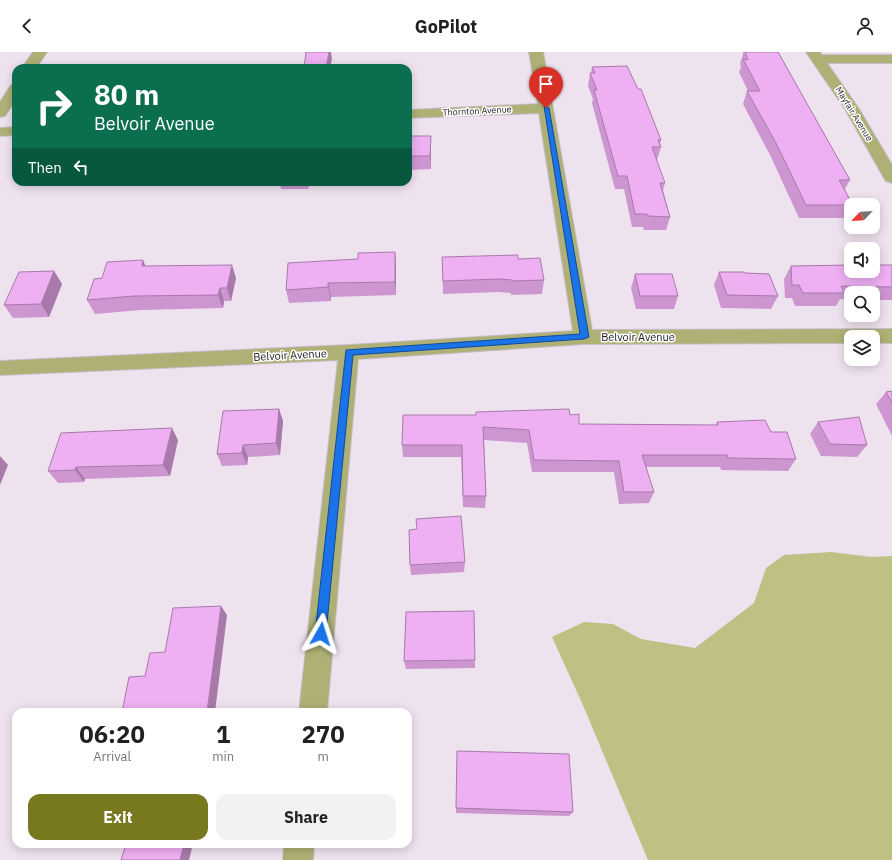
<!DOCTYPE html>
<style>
:root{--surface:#fff;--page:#f2f2f2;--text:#202124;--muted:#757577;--accent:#78781e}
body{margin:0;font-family:"IBM Plex Sans",sans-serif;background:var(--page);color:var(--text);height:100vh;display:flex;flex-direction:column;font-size:15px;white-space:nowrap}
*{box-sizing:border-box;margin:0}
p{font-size:13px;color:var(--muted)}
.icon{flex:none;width:22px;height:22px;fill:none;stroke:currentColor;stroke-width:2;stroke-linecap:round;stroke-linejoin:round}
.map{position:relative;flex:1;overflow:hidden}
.details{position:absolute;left:12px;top:656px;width:400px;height:140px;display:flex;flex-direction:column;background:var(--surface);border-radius:12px;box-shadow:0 2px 10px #0003}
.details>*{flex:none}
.guide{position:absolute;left:12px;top:12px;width:400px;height:122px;border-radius:12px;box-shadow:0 2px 10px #0003;background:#0b6e4f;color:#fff;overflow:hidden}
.needle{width:26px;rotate:245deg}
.buttons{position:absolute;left:844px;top:146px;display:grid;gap:8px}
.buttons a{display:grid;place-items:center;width:36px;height:36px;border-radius:8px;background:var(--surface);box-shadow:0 2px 10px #0003;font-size:20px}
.pin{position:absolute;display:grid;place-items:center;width:34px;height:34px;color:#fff;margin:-41px -17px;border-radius:50% 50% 50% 0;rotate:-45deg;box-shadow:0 0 4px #0007}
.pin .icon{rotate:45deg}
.me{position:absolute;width:44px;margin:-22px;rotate:6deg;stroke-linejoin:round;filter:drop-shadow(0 0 3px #0008)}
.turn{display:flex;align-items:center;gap:14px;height:84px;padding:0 16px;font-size:18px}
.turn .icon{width:52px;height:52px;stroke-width:2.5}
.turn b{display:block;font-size:28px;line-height:34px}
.then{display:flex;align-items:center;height:38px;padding:0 16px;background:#0003;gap:8px;font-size:15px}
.eta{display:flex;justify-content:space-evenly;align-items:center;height:68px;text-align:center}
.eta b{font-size:24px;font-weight:700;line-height:28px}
.button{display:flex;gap:8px;margin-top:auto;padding:8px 16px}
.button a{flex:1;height:46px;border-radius:12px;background:var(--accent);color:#fff;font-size:16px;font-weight:700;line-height:46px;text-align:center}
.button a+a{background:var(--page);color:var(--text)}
header{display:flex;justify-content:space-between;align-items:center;height:52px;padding:0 16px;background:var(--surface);font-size:18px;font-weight:700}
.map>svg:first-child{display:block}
.green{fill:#bfc083}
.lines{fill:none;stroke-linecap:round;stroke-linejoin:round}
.minor-casing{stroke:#c8bec9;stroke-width:2}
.minor{fill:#aeb075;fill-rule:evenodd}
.wall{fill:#cd96d1}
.shaded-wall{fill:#a77aaa}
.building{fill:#eeaff3;stroke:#a77aaa}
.route{fill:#1a73e8;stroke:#114b97}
.labels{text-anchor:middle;stroke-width:3;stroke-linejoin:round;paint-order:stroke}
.far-street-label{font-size:9px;fill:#1d191d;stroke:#fff}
.street-label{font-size:11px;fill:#1d191d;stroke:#fff}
</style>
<header><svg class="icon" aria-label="back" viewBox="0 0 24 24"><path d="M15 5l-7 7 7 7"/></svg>GoPilot<svg class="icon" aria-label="person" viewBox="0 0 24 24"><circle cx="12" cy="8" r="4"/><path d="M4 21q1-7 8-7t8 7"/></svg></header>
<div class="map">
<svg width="892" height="808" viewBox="0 0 892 808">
<rect width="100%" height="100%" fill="#eee2ef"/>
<path class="green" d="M831,500l41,5 20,-1v304h-244l-66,-157 -30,-66 32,-15 29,2 28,15 54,9 59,-45 12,-35 18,-13z"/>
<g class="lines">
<defs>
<path id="minor" d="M33,0h14l-11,16h-14z
M529,0h14l49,278 300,-1v14h-19v-6h-22v6l-267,1 -226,15 -31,353h-28l39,-352 -338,15v-14l349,-16 224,-14 -34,-218 -131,5v-8l130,-6z
M806,0h14l2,3h70v8h-65l32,46 33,56v18l-6,-2 -2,-3 -39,-69z
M16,32v15l-11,17 -5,1v-15l11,-17z
M16,75v8l-16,1v-8z
M284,792h30l-1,16h-30z"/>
</defs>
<use href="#minor" class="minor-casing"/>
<use href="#minor" class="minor"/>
</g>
<path class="wall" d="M743,0h35l72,128 -5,9 6,16v4l-5,9h-47l-28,-61 -28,-53 4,-13h1l-9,-19 2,-5 -1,-3 3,-10z
M592,15l69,73 -1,4 1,3 -4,13h-1l9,23 -2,7 7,27 -4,13h-22l-1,-3h-11l-8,-38h-9l-23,-86 1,-4 -5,-13 2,-13h1z
M408,84l23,14v19l-23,1z
M130,130h179l-1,7h-27l-1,-6 -72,1 -78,-1z
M395,200l1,14v29l-65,2v4l-42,2 -3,-13 72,-31z
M442,205l76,2 26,21 -2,14 -31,1v-2l-13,-1 -55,2z
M892,213v35h-19v-7h-22v6h-11l-4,7h-41l-3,-8h-7l-1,-19 7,-13z
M146,214l90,12 -5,23h-7l-1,7 -82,2 -46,4 -8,-14 15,-22z
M54,219l8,13 -13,33 -36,1 -9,-13z
M719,220l26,1 33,23 -7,13 -50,-1 -7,-23z
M635,222l43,22 -4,13h-38l-5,-21z
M892,339v45l-16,-32 10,-12z
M279,357l4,12 -3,34 -32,2 -1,8 -25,1 -5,-12z
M403,363h167l9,9 137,1 1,-3 54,10 25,27 -8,12 -67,-1 -1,-3h-74l8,25 -5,11 -30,1 -5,-32h-82l-5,-29 -43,-3 2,56 -1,12 -22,-1 -2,-50h-58l-1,-12z
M818,370l49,23 -10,12 -36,-1 -11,-22z
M178,388l-8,36 -85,3 -1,3 -26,1 -10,-12z
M465,510l-1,10 -53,3 -1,-10z
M475,608v8l-69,1 -2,-8z
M457,705l116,55 -4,4 -113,-3z"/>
<path class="shaded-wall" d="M329,0h2l1,7 -2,9h-4z
M431,84v33l-1,-13z
M307,130h2l-1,7z
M395,200l1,14v29l-1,-13z
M143,208l6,14 -7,-8z
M232,213l4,13 -5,23 -4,-13z
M54,219l8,13 -13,33 -8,-13z
M328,231l3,14v4l-3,-14z
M220,236l4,13 -1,7 -5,-13z
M279,357l4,12 -3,34 -4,-12z
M172,376l6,12 -8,36 -7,-11z
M243,393l5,12 -1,8 -5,-12z
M0,404l8,9 -8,20z
M76,415l9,12 -1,3 -9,-12z
M221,554l6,9 -12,97h-8z
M184,792h9l-4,16h-9z"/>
<path class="building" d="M306,0h23l-3,16h-22z
M745,0h33l72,128h-11l14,25h-47l-30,-62 -29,-52h13l-17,-32 5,1z
M627,14l11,23h3l20,51h-3l3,7h-9l13,36h-5l10,34 -22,-1 -1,-2h-12l-8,-38h-9l-24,-86h3l-7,-17h5l-3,-6z
M408,84h23l-1,20h-22z
M395,200v30l-67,1v4l-42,3 2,-27 70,-4v-6z
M518,203v4l22,-1 4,22 -31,1 -1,-1 -13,-1 -56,2 -1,-24z
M143,208l-1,6 90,-1 -5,23h-7l-2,7 -84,1 -47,4 7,-21 8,-1 5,-16z
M851,213v6h22v-6h19v22l-51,-1 3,7h-41l-4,-8h-7l-1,-19z
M54,219l-13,33 -37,1 15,-33z
M719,220h25l1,1 24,1 9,22 -51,-1z
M635,222h37l6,22h-38z
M892,339v12l-6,-11z
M279,357l-3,34 -33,2 -1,8 -25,1 6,-43z
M569,357l1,6 9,-1v10l139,1 -1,-3 48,-2 6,12h16l9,27 -68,-1 -1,-3h-85l12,37h-30l-5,-31 -85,-1 -5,-30 -46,-3 3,69h-23l-1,-51h-60l1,-30h73v-3z
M859,365l8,28 -37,-1 -12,-22z
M172,376l-9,37 -87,2 -1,3 -27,1 13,-38z
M461,464l4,46 -55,3 -1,-35 8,-1 -1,-10z
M221,554l-14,106h-85l7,-35 16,-1 5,-23 15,-1 8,-44z
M474,559l1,49 -71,1 2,-49z
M457,699l112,3 4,58 -117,-4z
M126,792h58l-4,16h-59z"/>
<path class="route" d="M544,54l5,2 40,229 -5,2 -231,16 -27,279 -2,3 -3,2 -4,-2 -2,-3 31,-284 234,-16z"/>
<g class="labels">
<g class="far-street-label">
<text transform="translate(477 59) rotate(-3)" y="3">Thornton Avenue</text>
<text transform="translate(854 62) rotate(58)" y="3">Mayfair Avenue</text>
</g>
<g class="street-label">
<text x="638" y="289">Belvoir Avenue</text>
<text transform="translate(290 303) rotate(-3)" y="4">Belvoir Avenue</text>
</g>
</g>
</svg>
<div class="buttons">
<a><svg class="needle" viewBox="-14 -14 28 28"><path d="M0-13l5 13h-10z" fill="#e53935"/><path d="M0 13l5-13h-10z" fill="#757577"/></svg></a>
<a><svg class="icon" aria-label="sound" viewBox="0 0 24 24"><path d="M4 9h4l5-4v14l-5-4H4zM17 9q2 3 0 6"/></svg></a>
<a><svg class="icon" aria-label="search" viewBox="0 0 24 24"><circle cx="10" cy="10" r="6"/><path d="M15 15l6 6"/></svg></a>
<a><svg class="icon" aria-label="layers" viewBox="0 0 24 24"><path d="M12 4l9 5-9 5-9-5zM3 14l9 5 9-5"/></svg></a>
</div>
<div class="pin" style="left:546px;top:56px;background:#d93025"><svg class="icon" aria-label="arrive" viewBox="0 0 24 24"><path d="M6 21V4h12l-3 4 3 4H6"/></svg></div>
<svg class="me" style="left:321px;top:582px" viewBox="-20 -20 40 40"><path d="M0-17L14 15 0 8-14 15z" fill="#1a73e8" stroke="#fff" stroke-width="4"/></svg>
<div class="guide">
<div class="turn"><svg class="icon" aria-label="right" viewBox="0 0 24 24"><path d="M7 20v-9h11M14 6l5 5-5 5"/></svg><div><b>80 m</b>Belvoir Avenue</div></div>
<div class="then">Then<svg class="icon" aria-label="left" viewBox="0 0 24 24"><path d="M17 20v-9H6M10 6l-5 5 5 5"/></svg></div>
</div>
<section class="details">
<div class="eta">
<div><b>06:20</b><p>Arrival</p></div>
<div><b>1</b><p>min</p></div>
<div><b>270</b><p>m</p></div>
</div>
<div class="button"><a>Exit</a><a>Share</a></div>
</section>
</div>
